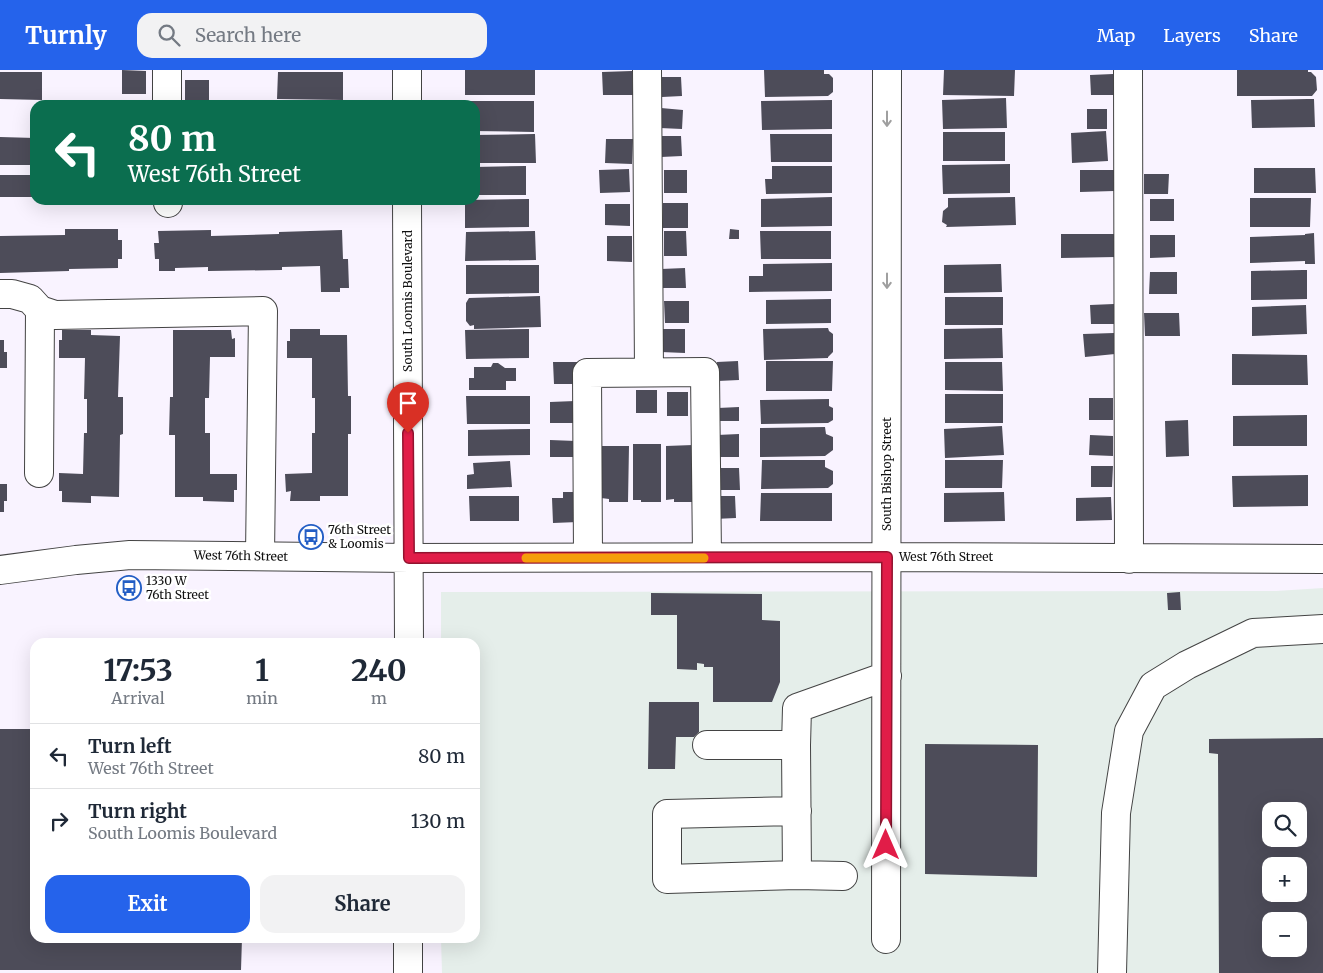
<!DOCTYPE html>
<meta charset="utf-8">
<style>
:root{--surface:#fff;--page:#f2f2f3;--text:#1f2937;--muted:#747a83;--line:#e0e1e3;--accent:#2563eb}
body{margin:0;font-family:Merriweather,serif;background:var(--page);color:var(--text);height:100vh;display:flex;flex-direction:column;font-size:19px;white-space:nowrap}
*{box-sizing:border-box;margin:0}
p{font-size:16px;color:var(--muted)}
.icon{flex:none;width:28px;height:28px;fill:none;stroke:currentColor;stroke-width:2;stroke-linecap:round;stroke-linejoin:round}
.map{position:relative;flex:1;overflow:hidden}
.details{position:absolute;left:30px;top:568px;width:450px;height:305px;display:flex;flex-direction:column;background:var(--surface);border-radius:15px;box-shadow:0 5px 20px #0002}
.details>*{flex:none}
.hud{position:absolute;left:30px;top:30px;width:450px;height:105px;border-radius:15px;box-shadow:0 5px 20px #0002;background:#0b6e4f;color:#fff;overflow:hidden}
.controls{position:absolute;left:1262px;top:732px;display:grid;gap:10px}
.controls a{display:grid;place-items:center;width:45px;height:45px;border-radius:10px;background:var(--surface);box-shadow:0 5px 20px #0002;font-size:25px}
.pin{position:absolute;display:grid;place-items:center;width:42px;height:42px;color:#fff;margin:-51px -21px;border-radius:50% 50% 50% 0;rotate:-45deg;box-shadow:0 0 5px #0007}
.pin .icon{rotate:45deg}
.me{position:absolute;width:55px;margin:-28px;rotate:0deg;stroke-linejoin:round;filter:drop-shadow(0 0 4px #0008)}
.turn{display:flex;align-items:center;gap:18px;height:105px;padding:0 15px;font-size:22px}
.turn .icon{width:65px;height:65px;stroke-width:2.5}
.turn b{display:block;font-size:35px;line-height:42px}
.eta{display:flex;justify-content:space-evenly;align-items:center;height:85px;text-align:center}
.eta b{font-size:30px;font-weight:700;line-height:35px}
.action{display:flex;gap:10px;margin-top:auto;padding:10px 15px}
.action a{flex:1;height:58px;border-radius:15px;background:var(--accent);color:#fff;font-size:20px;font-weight:700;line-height:58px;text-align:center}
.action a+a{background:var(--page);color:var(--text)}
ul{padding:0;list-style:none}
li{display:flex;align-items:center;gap:15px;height:65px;padding:0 15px;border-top:1px solid var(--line)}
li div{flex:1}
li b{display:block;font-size:19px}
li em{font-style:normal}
header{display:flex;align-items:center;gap:30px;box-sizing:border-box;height:70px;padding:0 25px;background:var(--accent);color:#fff}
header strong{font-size:24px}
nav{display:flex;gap:28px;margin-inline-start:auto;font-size:18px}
.search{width:350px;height:45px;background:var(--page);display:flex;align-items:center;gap:12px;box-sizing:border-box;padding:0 18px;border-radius:15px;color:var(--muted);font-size:19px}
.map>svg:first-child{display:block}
.industrial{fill:#e5eeea;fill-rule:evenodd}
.building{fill:#4d4c59;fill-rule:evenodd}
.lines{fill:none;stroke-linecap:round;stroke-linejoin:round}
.minor-casing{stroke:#434343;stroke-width:30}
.minor{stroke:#fff;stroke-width:28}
.oneway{stroke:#9f9f9f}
.route-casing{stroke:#92132f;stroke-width:12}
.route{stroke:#e11d48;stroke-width:9}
.slow{stroke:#f59e0b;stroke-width:9}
.labels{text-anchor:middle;stroke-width:5;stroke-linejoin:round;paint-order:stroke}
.street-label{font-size:12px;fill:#101010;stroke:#fff}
.poi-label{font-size:12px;fill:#101010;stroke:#fff;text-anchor:start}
</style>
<header>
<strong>Turnly</strong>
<div class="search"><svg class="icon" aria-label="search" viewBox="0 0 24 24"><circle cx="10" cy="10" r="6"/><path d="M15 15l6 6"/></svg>Search here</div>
<nav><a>Map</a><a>Layers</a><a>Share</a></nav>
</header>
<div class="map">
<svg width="1323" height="903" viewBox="0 0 1323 903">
<rect width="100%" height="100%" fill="#f9f3ff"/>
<path class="industrial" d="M1323,518v385h-881l-1,-35h34v-296h-34v-50l835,-1zM1271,741h28v28h-28zM1271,796h28v28h-28zM1271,851h28v28h-28z"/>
<path class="building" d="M122,0l24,1v23h-24z
M465,0h70v25h-70z
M764,0h60v4h5l4,4v14l-5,4 -63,1z
M944,0h71l-1,26 -71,-1z
M1237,0h71v2h3l5,5 1,13 -5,6h-75z
M632,1l1,24h-30l-1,-23z
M0,2h42v28l-42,-1z
M278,2h65v28l-66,-1z
M1113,4l1,21h-23l-1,-20z
M661,7h20l1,19 -20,1z
M185,10h24v21l-24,-1z
M1006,28l1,30 -64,1 -1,-29z
M1308,29h6l1,28 -63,1 -1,-28z
M832,30v29l-70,1 -1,-29z
M465,31h69v31l-59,-1v-26h-10z
M661,38l22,2 -1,19 -22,-1z
M1087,39h20v20h-20z
M1106,61l2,30 -36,2 -1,-30z
M943,62h62v29h-62z
M535,64l1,29h-61v-28z
M770,64h62v28h-61z
M661,66h20l1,20 -21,1z
M0,67l35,1v27h-35z
M606,69h27l-1,25 -27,-1z
M1010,94v29l-67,1 -1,-29z
M526,96v29h-51v-28z
M772,96h60v27l-66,1 -1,-15h7z
M1254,98h61l1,25h-62z
M629,99l1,23 -30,1 -1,-23z
M664,100h23v23h-23z
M1080,100h34v21l-34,1z
M1144,104h25l-1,20h-24z
M0,105h33v22h-33z
M832,127v29l-71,1v-28z
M1015,127l1,28 -70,2 1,-2 -5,-3 1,-11 5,-4v-9z
M1250,128h61l-1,29h-60z
M529,129v28l-64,1v-28z
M1150,129h24v22h-24z
M663,133h25v25h-25z
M605,134h25v22l-25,-1z
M65,159h53v11h4v19h-4v9l-49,1v2l-69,2v-37l65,-1z
M730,159l9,1v9h-10z
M211,160v6l68,-2v-2l63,-2 1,29h5l1,29h-9v4h-19l-1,-26 -38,1v3l-74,1v-4l-33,1v3h-16v-12h-4l-1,-16h5l-1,-12z
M535,161l1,29 -71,1 1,-29z
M664,161h22l1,25h-23z
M760,161h71v28h-70z
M1314,163l1,31h-10v-3l-55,2v-26l55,-2v-1z
M1061,164h55v23l-55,1z
M1150,165h25v22l-25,1z
M607,166h25v26l-25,-1z
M832,193v28l-83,1v-16h14v-12z
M1001,194l1,28 -58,1v-28z
M466,195h73v28l-73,1z
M685,198l1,20h-25v-19z
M1303,200h4v29l-56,1v-29z
M1150,202h27v22h-28z
M540,226l1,31 -67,2v-4l-4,1 -4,-5v-18l3,-5z
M945,227h58v28h-58z
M831,229v24l-65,1v-24z
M664,231h25v22h-24z
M1114,234v20h-23l-1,-19z
M1306,235l1,29 -55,2v-29z
M1144,243h35l1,23h-35z
M828,258l1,3 4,3v18l-5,5v1l-64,2 -1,-31z
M1002,258l1,30 -59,1v-30z
M290,259h30v6h27l1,61h3v38h-3v62h-28v5h-30l1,-10 -5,1 -1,-18 27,-1v-40h3v-35h-3v-40h-25v-17h3z
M529,259v29l-63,1 -1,-29z
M661,259h24v24l-24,-1z
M62,260h29v5l29,1 -2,61h5v37l-3,1 -1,62 -28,-1v7l-29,-1v-11h-3v-18l24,1 1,-41h3v-34h-3l1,-41h-26v-18h3z
M173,260h58l1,9 3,-1v19h-25l-1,41h-4v35h5v41h27v16h-3v12l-31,-1v-4h-28v-62h-6l1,-38h3z
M1114,263l1,21 -30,3 -2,-23z
M0,270h4v12h3v16h-7z
M1232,284l75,1 1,30h-76z
M738,291l1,19 -21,1 -1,-19z
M766,291h67l-1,30h-66z
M553,292h24v22h-23z
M945,292h57l1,29 -58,-1z
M493,293h5l7,5h11v13h-10v9h-37v-12h5v-11h17z
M636,320h21v23h-21z
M667,322h21v24h-21z
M945,324h58v29h-58z
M466,326h64v28h-63z
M1089,328h24v22h-24z
M829,329v7l4,2v12l-5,3 -67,1 -1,-24z
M575,331v22h-25v-21z
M739,337v14h-21v-13z
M1307,345v31h-74v-30z
M1188,350l1,36 -23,1 -1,-36z
M1002,356l2,29 -59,3 -1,-29z
M825,357l1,7 7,3v13l-8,6 -65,1v-29z
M530,359v26l-62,1v-26z
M739,364v23h-22v-22z
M1090,365l23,1v20l-24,-1z
M550,370l26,1v16h-26z
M633,374h28v58h-20v-2h-8z
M693,375v57h-19v-3l-8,1v-54z
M601,376h28l-1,56h-19v-3l-8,-1z
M762,390h63v7l8,4v13l-5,4 -67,1z
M945,390h58l-1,28h-57z
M510,391l2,26 -45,2v-14l7,-1 -1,-11z
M1091,396h22l-1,21h-21z
M717,398h22l1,22h-22z
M1308,405v31l-75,1 -1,-31z
M0,414h7v17h-3v11h-4z
M563,422h15v30l-25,1 -1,-25h11z
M1004,422l1,29 -61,1v-29z
M761,423h71v28h-72z
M469,426h50v25h-49z
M714,426h21l1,22 -22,1z
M1111,427l1,23 -36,1v-23z
M1180,522l1,18h-13l-1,-17z
M651,523l111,1v26l18,1v61l-8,20h-59v-35h-9v-3l-7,-1v7l-20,-1v-54h-26z
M649,632h50v30l-5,5h-18l-1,32h-27z
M0,659h35v209h207l-1,32h-241z
M1323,668v235h-104l-1,-219 -9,-1v-14zM1271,741h28v28h-28zM1271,796h28v28h-28zM1271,851h28v28h-28z
M925,674l113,1 -1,132 -112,-3z"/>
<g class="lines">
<defs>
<path id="minor" d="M167,0v35
M407,0v35
M647,0l2,302
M1128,0l1,489
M168,130v3
M407,130l2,442
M0,224h12l18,5 10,11 15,5 208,-4 -3,245
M39,403l1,-163
M588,487l-1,-184 118,-1 2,185
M0,500l76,-10 54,-5 279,3 478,-1 436,2
M707,675h89
M797,741l-130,3v65l130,-4
M843,806l-46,-1 -1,-130 1,-37 90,-32
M886,869l1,-869
M408,903v-35
M1112,903l4,-160 13,-82 24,-45 34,-21 66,-32 70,-4"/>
</defs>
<use href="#minor" class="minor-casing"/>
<use href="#minor" class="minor"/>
</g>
<defs><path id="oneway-shaft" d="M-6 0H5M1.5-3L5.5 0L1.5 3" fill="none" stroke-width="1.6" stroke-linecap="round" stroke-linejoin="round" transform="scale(1.25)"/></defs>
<g class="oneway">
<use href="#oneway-shaft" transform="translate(887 49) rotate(90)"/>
<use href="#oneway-shaft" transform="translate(887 211) rotate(90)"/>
</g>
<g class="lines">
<defs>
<path id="route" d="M408,363l1,125 478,-1 -1,288"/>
</defs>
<use href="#route" class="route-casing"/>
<use href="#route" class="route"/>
<path class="slow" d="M526,488h178"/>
</g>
<defs>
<symbol id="bus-ring" viewBox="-11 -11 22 22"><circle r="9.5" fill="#fff" stroke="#235ec5" stroke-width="1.5"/><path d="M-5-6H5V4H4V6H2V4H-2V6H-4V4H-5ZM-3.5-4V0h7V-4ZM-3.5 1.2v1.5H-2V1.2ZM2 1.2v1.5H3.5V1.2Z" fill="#235ec5"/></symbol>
</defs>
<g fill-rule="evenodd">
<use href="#bus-ring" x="297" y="453" width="28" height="28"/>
<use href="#bus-ring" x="115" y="504" width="28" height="28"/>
</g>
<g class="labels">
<g class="street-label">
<text transform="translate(408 231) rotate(-90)" y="4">South Loomis Boulevard</text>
<text transform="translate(887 404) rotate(-90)" y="4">South Bishop Street</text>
<text transform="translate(241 486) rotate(1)" y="4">West 76th Street</text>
<text x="946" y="491">West 76th Street</text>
</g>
<g class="poi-label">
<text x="328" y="464">76th Street<tspan x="328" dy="14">&amp; Loomis</tspan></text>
<text x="146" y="515">1330 W<tspan x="146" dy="14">76th Street</tspan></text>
</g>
</g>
</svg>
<div class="controls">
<a><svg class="icon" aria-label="search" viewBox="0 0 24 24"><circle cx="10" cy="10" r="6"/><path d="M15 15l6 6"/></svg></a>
<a>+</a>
<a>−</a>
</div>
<div class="pin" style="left:408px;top:363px;background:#d93025"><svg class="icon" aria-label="arrive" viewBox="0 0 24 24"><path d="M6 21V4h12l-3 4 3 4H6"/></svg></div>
<svg class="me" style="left:886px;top:775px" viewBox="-20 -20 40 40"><path d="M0-17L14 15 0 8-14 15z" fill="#e11d48" stroke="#fff" stroke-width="4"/></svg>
<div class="hud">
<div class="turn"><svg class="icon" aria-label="left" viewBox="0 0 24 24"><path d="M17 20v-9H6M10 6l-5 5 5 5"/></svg><div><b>80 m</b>West 76th Street</div></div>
</div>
<section class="details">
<div class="eta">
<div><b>17:53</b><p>Arrival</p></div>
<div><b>1</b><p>min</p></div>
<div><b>240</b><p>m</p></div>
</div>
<ul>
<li><svg class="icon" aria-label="left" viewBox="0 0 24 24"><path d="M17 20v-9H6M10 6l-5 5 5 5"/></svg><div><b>Turn left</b><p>West 76th Street</p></div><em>80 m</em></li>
<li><svg class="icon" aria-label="right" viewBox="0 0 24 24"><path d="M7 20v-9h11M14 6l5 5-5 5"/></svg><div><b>Turn right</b><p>South Loomis Boulevard</p></div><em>130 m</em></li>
</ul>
<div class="action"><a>Exit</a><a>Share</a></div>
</section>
</div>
